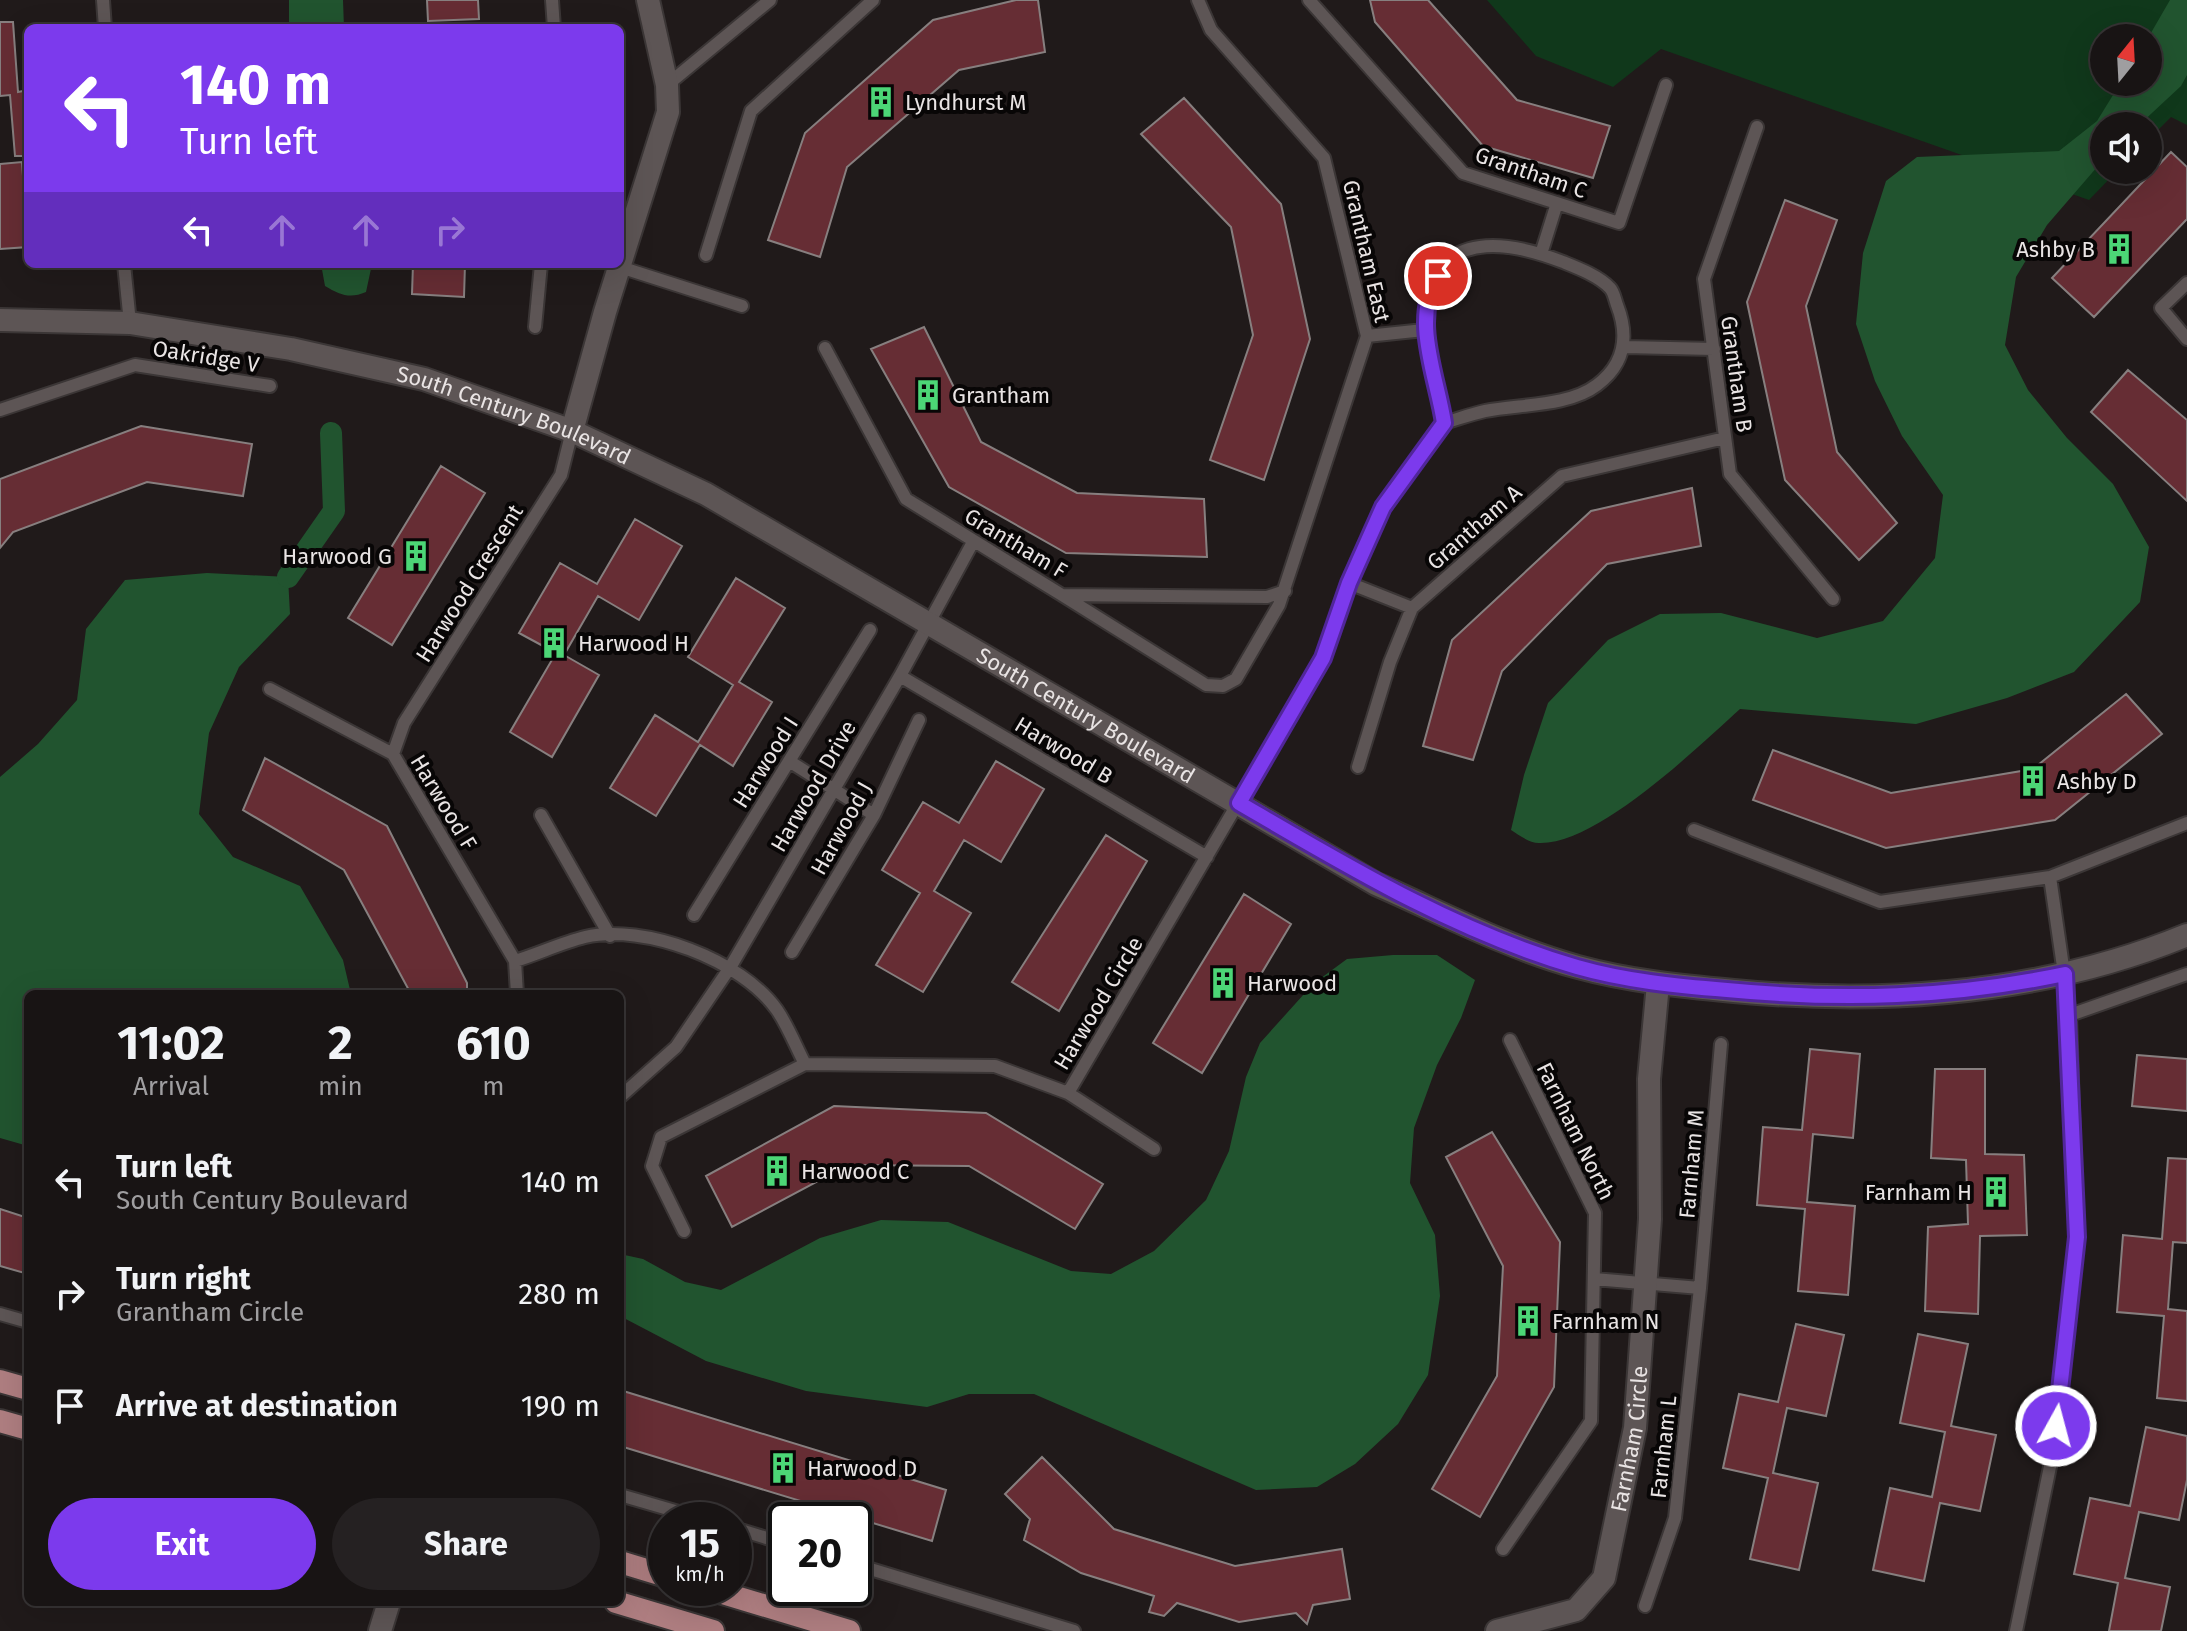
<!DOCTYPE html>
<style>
:root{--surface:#181414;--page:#252122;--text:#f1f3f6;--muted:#9f9ea0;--line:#363334;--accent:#7c3aed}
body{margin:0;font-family:"Fira Sans",sans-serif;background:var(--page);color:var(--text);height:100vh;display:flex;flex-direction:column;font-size:30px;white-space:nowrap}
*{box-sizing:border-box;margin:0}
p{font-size:26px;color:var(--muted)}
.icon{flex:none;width:44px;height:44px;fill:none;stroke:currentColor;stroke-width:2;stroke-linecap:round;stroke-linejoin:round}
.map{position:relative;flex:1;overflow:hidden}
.details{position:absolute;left:24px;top:990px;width:600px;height:616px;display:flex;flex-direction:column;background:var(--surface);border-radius:12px;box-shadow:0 8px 32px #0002,0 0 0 2px var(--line)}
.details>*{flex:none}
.guide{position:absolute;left:24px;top:24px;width:600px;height:244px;border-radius:12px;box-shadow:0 8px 32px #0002,0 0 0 2px var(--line);background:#7c3aed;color:#fff;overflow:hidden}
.needle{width:52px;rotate:18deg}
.buttons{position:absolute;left:2090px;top:24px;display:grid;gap:16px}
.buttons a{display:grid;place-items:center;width:72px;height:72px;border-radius:50%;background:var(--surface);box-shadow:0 8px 32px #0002,0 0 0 2px var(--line);font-size:40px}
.speed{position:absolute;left:648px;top:1502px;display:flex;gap:16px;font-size:40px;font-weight:700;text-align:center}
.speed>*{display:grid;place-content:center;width:104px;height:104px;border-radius:50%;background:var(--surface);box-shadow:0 8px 32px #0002,0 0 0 2px var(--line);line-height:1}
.speed small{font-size:20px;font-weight:400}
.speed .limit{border:4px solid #111;border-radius:12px;background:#fff;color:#111}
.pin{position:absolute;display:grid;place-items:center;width:68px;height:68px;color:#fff;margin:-34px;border:4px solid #fff;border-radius:50%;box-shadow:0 2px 8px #0007}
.me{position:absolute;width:88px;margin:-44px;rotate:7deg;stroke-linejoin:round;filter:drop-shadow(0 0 6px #0008)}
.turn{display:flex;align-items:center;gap:28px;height:168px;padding:0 24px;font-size:36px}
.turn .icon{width:104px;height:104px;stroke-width:2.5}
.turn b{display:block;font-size:56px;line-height:68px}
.lanes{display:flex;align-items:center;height:76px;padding:0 24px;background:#0003;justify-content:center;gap:40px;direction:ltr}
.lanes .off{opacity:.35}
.eta{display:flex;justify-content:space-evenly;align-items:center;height:136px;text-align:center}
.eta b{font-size:48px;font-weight:700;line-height:56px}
.button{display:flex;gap:16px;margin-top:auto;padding:16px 24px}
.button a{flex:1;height:92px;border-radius:48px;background:var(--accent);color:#fff;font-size:32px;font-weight:700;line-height:92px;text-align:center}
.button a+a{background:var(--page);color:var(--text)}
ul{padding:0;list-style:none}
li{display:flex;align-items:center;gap:24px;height:112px;padding:0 24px}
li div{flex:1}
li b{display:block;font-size:30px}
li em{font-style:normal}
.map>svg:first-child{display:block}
.green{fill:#10381b;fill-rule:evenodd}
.water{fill:#21542f}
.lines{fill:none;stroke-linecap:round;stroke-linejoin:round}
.canal{stroke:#21542f;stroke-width:22}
.building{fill:#662d34;stroke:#877f7f;stroke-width:2}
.service-casing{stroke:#3b3636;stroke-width:16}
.minor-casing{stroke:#3b3636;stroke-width:26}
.primary-casing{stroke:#3b3636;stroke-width:26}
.service{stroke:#5d5555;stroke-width:12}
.minor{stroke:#5d5555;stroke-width:22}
.primary{stroke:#af7e81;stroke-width:22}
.route-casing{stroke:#51269a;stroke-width:20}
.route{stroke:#7c3aed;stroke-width:14}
.labels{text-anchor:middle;stroke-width:8;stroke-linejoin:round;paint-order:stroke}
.poi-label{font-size:22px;fill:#e9e4e4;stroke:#080606;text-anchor:start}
.street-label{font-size:22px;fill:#e9e4e4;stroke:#080606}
</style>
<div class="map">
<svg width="2187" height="1631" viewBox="0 0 2187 1631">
<rect width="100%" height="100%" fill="#201a1a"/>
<path class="green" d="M1487,0h700v125l-16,-8 -23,23v-14h-44v44h14l-29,30 -428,-151 -48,38 -77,-31zM2104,38h44v44h-44z"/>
<path class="water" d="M289,0h54l1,28h-55z
M2170,0h17v75l-6,11 -43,40h-34v33l-57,66 -31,52 -11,68 23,45 39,48 46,46 36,63 -9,55 -66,70 -67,26 -91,26 -176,-15c-42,38 -143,136 -201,134 -10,0 -20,-8 -28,-13l13,-55 24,-72 60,-63 52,-26 61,-1 96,25 66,-17 52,-63 8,-63 -41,-59 -27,-55 -19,-57 7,-71 23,-72 31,-24 142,-6 38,-30 24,-39h27v-44z
M321,264h51l-6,28c-16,7 -26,3 -41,-6z
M207,573l81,4 2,37 -51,53 -30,66 -10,81 34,43 67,29 43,74 8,34h-323v152l-28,-8v-361l38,-33 39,-44 9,-71 39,-49z
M1393,955h44l38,25 -14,38 -24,47 -23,63 -4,55 25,52 5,61 -12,79 -30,49 -43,40 -38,23 -61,3 -222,-96h-65l-42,13 -121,-16 -100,-30 -86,-45v-62l23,5 42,23 36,8 99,-52 61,-18 67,2 123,49 40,3 43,-23 52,-51 23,-49 17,-74 14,-34 53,-59 34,-25z"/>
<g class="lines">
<path class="canal" d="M288,577l46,-66 -3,-78"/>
</g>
<path class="building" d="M427,0h51l1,19 -51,2z
M1016,0h22l7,52 -86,18 -112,97 -27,90 -52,-17 37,-107 128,-113z
M1370,0h58l89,100 93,26 -17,52 -110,-32 -108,-124z
M0,22h13l5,70 10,-2v66h-13l-5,-61 -10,1z
M1184,98l97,106 29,135 -46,141 -54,-20 43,-125 -22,-108 -90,-93z
M2171,152l16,15v52l-93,98 -42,-39z
M22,162l6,85 -28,2v-85z
M1785,200l52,20 -31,86 31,146 60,71 -38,37 -74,-80 -38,-178z
M413,264h52l-1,33 -52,-3z
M924,327l57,115 96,51 127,6 3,58 -141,-4 -117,-66 -78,-138z
M2128,370l59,50v81l-96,-89z
M141,426l111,18 -9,52 -96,-14 -134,50 -13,16v-69z
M441,466l44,27 -93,152 -44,-27z
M1692,488l9,58 -94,18 -105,107 -29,89 -50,-14 29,-106 139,-129z
M635,519l47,27 -43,74 -41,-24 -34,59 35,20 -47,82 -42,-25 46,-79 -37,-20 41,-70 37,21z
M736,578l49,30 -46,74 33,20 -39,64 -33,-21 -44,71 -46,-28 45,-73 43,27 35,-57 -45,-28z
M2126,694l36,40 -107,86 -169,28 -133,-48 20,-50 118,43 142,-24z
M265,758l122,68 80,157v11h-56l-67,-124 -101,-60z
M996,761l48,28 -43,73 -37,-22 -30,51 37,22 -48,79 -47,-27 44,-72 -38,-23 41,-68 36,21z
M1106,835l41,26 -88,150 -47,-29z
M1244,894l47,30 -89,149 -49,-30z
M1810,1049l50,5 -7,84 -40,-4 -6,68 48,4 -7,89 -50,-4 7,-82 -48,-4 6,-78 39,3z
M2137,1055l50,4v52l-55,-5z
M1935,1069h50v85l39,1 3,80 -47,1 -2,78 -53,-3 3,-84 40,-3 -2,-64 -35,-2z
M834,1106l152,7 117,71 -28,45 -106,-63 -121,-1 -116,62 -26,-51z
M1492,1132l68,110 -6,145 -74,130 -48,-28 65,-113 6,-110 -57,-109z
M2168,1158l19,1v84l-14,-1 -5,67 19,2v90l-30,-3 7,-82 -47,-4 6,-77 39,4z
M0,1209l28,9v56l-28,-8z
M1796,1324l48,11 -18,81 -39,-8 -14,65 45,10 -19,87 -49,-11 18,-81 -45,-10 16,-74 39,8z
M1918,1334l50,10 -17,82 45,9 -16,76 -40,-8 -16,78 -51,-11 17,-82 42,9 13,-65 -45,-9z
M620,1390l326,100 -14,51 -312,-95z
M2146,1427l41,9v44l-8,40 -40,-8 -14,66 45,9 -9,44h-52l9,-48 -44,-9 16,-76 40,8z
M1042,1457l72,72 121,37 107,-17 8,50 -37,6 -6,19 -11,-11 -57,9 -62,-19 -13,13 -15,-4 5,-16 -73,-23 -57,-33 6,-21 -25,-25z"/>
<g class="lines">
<defs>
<path id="service" d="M103,0l2,28
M552,0l2,28
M1309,0l154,173 156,50 47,-138
M667,85l103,-85
M1757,127l-53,152 26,195 103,125
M1541,254l16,-51
M706,255l45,-144 122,-111
M124,264l6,59
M620,267l122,39
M2187,283l-26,25 26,31
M535,327l6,-63
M1367,336l57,-6
M1625,347l89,2
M825,348l81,151 156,96 205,2 18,-6
M0,410l135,-45 135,21
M1349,583l63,25
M1062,595l144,90 17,1 13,-7 43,-74 88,-269 -43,-178 -113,-128 -13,-30
M900,676l307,181
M270,689l123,65 122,207 2,33
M393,754l11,-31 157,-248 11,-44
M789,761l85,54
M1358,767l32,-105 22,-54 150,-132 163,-38
M541,815l69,121
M1694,830l186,72 170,-25 137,-54
M694,915l176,-285
M792,952l82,-137 45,-95
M515,961c23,-7 46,-18 70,-24 59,-14 157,23 192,73 11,16 19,37 28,54l190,2 73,27 86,56
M2070,1015l117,-41
M1068,1093l255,-435 26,-75 34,-76 61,-84c-6,-42 -27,-89 -15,-131 19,-64 88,-48 134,-30 15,6 36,14 47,26 4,4 5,12 7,17 12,31 8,59 -20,80 -29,22 -78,19 -112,26 -14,3 -27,8 -41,12
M620,1097l56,-50 55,-81 169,-290 73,-134
M684,1231l-32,-65 9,-29 144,-73
M1594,1279l106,9
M0,1314l28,8
M620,1495l86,25
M734,1528l52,16
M1503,1549l88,-128 4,-208 -85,-173
M854,1564l220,67
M1645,1606l30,-88 25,-230 21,-244
M2016,1631l36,-174 25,-220 -7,-222 -20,-138"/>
<g id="minor">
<path id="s1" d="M0,320l130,3 161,26 133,30 148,52 134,63 670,390c66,29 132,64 202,83 51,14 103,19 156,24 153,14 310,3 453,-56"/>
<path d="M572,431l33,-119 63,-200 -1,-27 -19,-85"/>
<path d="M380,1631l9,-29"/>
<path id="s2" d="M1497,1631l79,-21 28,-32 31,-150 15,-209 -1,-140 9,-95"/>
</g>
<path id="primary" d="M0,1381l28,8
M0,1421l28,8
M620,1562l46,14
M706,1588l143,43
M616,1602l97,29"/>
</defs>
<use href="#service" class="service-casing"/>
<use href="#minor" class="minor-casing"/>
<use href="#primary" class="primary-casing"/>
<use href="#service" class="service"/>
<use href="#minor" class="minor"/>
<use href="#primary" class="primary"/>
</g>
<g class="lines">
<defs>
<path id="route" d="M1438,276c-27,44 -1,100 6,147l-61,84 -34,76 -26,75 -84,145c108,63 217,129 338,164 49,14 100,19 150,23 117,11 223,8 338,-16l12,263 -21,189"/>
</defs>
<use href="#route" class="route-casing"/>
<use href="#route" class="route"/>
</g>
<defs>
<symbol id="building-bare" viewBox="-9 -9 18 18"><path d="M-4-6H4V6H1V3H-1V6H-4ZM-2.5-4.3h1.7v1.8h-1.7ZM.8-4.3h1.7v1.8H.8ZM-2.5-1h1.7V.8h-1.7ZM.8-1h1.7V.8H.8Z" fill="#4cd676" stroke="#080606" stroke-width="2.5" paint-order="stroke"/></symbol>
</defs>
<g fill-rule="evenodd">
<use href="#building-bare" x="859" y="80" width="44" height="44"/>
<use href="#building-bare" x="2097" y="227" width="44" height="44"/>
<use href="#building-bare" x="906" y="373" width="44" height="44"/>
<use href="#building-bare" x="394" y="534" width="44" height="44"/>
<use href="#building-bare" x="532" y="621" width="44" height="44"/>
<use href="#building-bare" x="2011" y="759" width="44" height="44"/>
<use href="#building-bare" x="1201" y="961" width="44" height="44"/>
<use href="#building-bare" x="755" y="1149" width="44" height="44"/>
<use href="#building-bare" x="1974" y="1170" width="44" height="44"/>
<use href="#building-bare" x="1506" y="1299" width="44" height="44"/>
<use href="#building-bare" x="761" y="1446" width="44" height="44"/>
</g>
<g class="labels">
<g class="poi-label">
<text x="905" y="110">Lyndhurst M</text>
<text x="2095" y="257" text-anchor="end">Ashby B</text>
<text x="952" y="403">Grantham</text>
<text x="392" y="564" text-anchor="end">Harwood G</text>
<text x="578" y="651">Harwood H</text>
<text x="2057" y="789">Ashby D</text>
<text x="1247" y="991">Harwood</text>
<text x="801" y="1179">Harwood C</text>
<text x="1972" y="1200" text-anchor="end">Farnham H</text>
<text x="1552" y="1329">Farnham N</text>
<text x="807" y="1476">Harwood D</text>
</g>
<g class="street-label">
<text transform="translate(1531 172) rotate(19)" y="8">Grantham C</text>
<text transform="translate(1367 251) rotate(77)" y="8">Grantham East</text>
<text transform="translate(206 356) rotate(9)" y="8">Oakridge V</text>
<text transform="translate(1737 374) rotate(82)" y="8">Grantham B</text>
<text dy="8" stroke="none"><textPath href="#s1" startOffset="526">South Century Boulevard</textPath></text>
<text transform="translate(1474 527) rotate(-41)" y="8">Grantham A</text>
<text transform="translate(1016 543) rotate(31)" y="8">Grantham F</text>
<text transform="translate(469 583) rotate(-58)" y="8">Harwood Crescent</text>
<text dy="8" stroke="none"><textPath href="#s1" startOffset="1174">South Century Boulevard</textPath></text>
<text transform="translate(1064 750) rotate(31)" y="8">Harwood B</text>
<text transform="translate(765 762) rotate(-58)" y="8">Harwood I</text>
<text transform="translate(813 786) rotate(-60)" y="8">Harwood Drive</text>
<text transform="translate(444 802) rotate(59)" y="8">Harwood F</text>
<text transform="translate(841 828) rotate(-61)" y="8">Harwood J</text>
<text transform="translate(1098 1003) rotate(-59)" y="8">Harwood Circle</text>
<text transform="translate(1576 1131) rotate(64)" y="8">Farnham North</text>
<text transform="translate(1691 1164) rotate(-85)" y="8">Farnham M</text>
<text dy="8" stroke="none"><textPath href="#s2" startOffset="266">Farnham Circle</textPath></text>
<text transform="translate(1663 1447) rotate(-84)" y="8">Farnham L</text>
</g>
</g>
</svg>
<div class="buttons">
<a><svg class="needle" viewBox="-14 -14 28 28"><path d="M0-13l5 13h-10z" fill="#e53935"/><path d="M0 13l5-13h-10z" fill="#9f9ea0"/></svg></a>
<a><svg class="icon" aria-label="sound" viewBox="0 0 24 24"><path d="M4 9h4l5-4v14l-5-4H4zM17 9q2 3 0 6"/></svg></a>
</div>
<div class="speed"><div>15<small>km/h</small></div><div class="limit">20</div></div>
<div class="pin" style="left:1438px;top:276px;background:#d93025"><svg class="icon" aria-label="arrive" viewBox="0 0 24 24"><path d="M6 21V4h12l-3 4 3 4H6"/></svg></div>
<svg class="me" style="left:2056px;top:1426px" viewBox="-20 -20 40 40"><circle r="17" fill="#7c3aed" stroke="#fff" stroke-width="3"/><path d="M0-11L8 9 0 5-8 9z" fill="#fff"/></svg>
<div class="guide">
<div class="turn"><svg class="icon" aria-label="left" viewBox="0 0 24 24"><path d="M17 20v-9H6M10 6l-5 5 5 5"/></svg><div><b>140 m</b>Turn left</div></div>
<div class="lanes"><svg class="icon" aria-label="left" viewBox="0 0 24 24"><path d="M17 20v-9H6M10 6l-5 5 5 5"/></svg><svg class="icon off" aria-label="ahead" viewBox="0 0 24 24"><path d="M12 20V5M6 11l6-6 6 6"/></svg><svg class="icon off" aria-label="ahead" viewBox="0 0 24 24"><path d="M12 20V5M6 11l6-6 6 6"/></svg><svg class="icon off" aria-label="right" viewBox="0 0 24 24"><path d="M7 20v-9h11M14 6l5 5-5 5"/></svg></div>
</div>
<section class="details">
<div class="eta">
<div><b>11:02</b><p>Arrival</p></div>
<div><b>2</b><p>min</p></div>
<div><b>610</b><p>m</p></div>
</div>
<ul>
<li><svg class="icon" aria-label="left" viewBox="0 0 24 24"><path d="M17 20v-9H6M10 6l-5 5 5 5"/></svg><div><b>Turn left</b><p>South Century Boulevard</p></div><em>140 m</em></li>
<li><svg class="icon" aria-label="right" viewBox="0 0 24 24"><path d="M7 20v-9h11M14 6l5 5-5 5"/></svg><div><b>Turn right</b><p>Grantham Circle</p></div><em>280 m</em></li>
<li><svg class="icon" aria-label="arrive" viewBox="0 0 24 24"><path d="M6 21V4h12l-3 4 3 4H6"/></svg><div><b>Arrive at destination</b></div><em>190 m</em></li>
</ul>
<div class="button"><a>Exit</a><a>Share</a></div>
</section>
</div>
